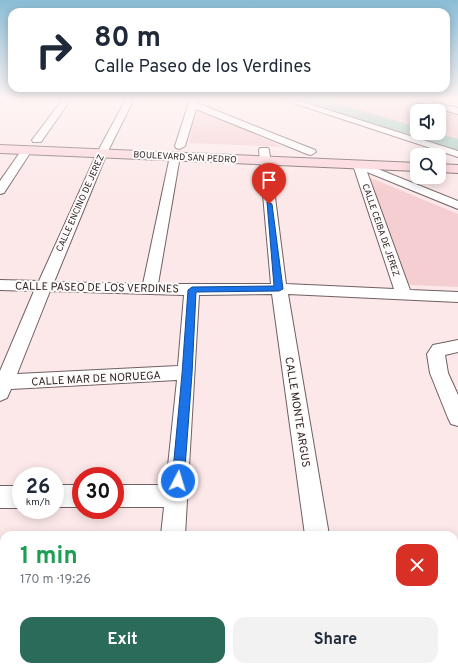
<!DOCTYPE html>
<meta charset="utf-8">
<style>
:root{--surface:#fff;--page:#f2f2f3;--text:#1f2937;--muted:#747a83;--accent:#2a6b5a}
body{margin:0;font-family:Overpass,sans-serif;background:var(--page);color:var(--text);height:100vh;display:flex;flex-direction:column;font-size:15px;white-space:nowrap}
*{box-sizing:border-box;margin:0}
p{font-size:13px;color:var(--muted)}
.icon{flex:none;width:22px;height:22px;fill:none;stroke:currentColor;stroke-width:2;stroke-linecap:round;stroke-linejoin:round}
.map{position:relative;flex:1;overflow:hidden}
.sheet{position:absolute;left:0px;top:531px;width:458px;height:140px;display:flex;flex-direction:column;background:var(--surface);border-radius:12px 12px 0 0;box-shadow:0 2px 10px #0003}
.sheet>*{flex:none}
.hud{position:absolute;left:8px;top:8px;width:442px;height:84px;border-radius:12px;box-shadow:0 2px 10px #0003;background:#fff;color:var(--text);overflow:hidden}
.controls{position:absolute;left:410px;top:104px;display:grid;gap:8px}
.controls a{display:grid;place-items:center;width:36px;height:36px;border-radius:8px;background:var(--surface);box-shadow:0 2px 10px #0003;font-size:20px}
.speed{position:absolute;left:12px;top:467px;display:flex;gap:8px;font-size:20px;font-weight:700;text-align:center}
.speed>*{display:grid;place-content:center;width:52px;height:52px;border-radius:50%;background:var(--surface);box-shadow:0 2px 10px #0003;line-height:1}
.speed small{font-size:10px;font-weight:400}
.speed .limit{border:6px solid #d22;background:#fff;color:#111}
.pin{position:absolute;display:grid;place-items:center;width:34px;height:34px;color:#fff;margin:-41px -17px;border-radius:50% 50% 50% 0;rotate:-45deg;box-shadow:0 0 4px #0007}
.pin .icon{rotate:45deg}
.me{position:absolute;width:44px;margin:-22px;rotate:5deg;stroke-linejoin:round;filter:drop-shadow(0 0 3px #0008)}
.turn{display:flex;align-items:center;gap:14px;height:84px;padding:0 20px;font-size:18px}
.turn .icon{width:52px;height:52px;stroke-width:2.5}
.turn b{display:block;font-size:28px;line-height:34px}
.round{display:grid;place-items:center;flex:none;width:42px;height:42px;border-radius:12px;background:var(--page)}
.summary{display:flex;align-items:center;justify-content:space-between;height:68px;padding:0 20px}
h1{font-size:24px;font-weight:700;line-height:30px;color:#1e9e55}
.action{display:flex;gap:8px;margin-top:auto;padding:8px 20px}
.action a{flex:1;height:46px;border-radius:12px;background:var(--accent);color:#fff;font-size:16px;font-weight:700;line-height:46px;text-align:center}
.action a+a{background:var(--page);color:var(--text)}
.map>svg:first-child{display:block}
.green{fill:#f5ced1}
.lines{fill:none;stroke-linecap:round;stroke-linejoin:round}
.river{fill:#9dcabb;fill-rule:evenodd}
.street-casing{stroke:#706061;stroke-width:2}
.secondary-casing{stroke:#706061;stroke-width:2}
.street{fill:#fff;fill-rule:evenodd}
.secondary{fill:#fcd5db;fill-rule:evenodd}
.route{fill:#1a73e8;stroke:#114b97}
.labels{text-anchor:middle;stroke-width:4;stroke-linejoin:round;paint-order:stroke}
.far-street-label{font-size:9px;fill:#2d2627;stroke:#fefafa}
.street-label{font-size:11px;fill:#2d2627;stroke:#fefafa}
</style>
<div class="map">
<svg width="458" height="671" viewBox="0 0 458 671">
<rect width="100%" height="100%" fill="#fce8e9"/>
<path class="green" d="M311,99h99l48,13v31l-34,-10h15v-22h-22v20z
M195,107l88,40 -94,-4z
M366,176l92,38v73l-49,-2z"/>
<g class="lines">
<path class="river" d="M296,99h26l95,28v6h20l21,6v13l-159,-49z"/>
<defs>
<path id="street" d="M0,99h5l-5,3z
M63,99h8l-30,43h-8l-1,-2z
M126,99h8l-27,54 -53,129 89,2 27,-128 5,-3 5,3 -22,128h113l-12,-134 1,-2h8l1,2 17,134 108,5 -41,-124 2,-2h8l95,38v8l-91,-37 43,118 48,2v10l-170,-8 41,241h-24l-33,-241 -73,1 -14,240h-24l3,-28h-49v-22h51l11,-105 -166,9 -4,9 -7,3v-30l34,-80 -34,-1v-10l39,1 58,-128zM50,291l134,4 -6,71 -161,8z
M190,99h8l-1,4 118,47 1,2 -5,3 -4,-1 -111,-45 -11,37 -5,3 -4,-1 -1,-2z
M281,99h12l165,52v6z
M410,99h13l35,9v6l-47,-13z
M27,147l5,3 -28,43 -4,1v-13l23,-33z
M458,340v12l-13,3 3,18 10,22v31l-7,-2 -3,-6 -18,-45 -3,-19 6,-9z
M55,485h26v22h-26z
M0,486h21v22h-21z
M149,667h28v4h-28z
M323,667h28l1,4h-28z"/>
<path id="secondary" d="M0,145l417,18v8l-417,-18z
M439,164l19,1v8l-19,-1z"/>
</defs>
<use href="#street" class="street-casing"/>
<use href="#secondary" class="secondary-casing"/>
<use href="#street" class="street"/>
<use href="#secondary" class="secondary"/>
</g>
<linearGradient id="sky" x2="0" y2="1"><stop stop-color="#8abdd6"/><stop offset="0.51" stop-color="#fef5f5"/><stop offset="1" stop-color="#fef5f5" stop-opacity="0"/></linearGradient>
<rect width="458" height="193" fill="url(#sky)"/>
<path class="route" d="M267,202l5,2 11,85 -4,2 -83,1 -4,82 -8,107 -2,4 -4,1 -4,-1 -2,-4 10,-107 6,-84 4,-3 82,-1z"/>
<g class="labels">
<g class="far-street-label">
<text transform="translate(185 157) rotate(3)" y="3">BOULEVARD SAN PEDRO</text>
<text transform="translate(80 203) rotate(-66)" y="3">CALLE ENCINO DE JEREZ</text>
<text transform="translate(381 230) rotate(71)" y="3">CALLE CEIBA DE JEREZ</text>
</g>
<g class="street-label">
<text transform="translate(97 287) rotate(1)" y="4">CALLE PASEO DE LOS VERDINES</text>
<text transform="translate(96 378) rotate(-3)" y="4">CALLE MAR DE NORUEGA</text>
<text transform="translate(298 412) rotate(81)" y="4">CALLE MONTE ARGUS</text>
</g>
</g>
</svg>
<div class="controls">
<a><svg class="icon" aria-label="sound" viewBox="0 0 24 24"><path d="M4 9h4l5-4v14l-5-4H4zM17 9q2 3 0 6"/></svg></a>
<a><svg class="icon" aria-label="search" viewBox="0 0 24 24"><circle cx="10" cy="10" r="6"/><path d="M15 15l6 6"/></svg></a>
</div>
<div class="speed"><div>26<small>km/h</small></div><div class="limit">30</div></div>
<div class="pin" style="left:269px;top:204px;background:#d93025"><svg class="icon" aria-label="arrive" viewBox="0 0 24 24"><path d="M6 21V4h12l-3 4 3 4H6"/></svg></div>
<svg class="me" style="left:178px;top:481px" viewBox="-20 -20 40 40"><circle r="17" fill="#1a73e8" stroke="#fff" stroke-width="3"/><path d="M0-11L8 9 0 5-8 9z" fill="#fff"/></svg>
<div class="hud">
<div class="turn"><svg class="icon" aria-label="right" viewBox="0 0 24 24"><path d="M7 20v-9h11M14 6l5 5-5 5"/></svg><div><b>80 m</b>Calle Paseo de los Verdines</div></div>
</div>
<section class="sheet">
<div class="summary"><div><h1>1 min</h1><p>170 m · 19:26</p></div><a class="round" style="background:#d93025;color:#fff"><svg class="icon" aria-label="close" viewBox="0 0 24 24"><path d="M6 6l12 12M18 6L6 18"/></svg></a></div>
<div class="action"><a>Exit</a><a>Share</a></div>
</section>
</div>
